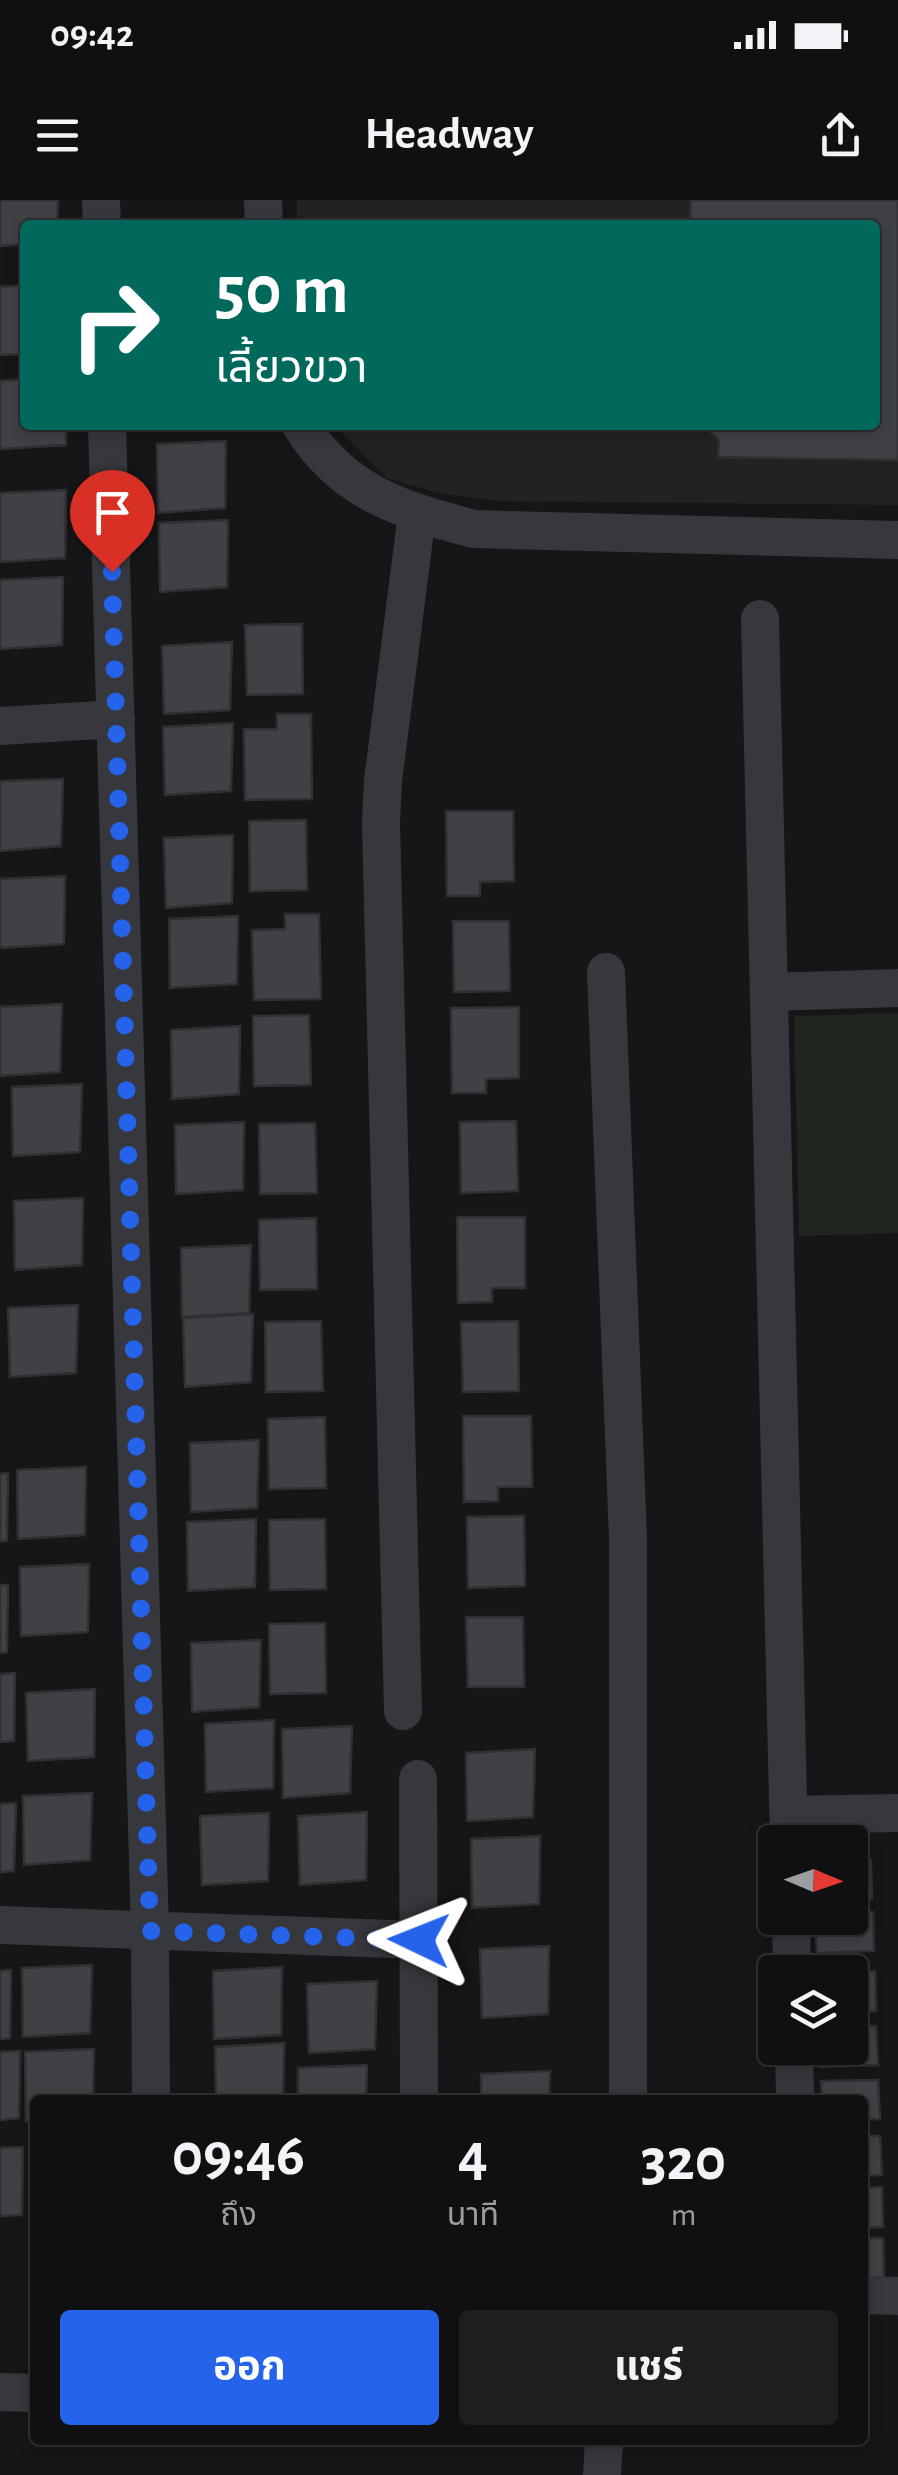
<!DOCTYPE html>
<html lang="th">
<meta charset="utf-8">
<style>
:root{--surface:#101012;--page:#1e1e20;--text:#f1f3f6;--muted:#9c9d9f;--line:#303032;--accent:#2563eb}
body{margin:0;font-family:"Alegreya Sans","Noto Sans Thai",sans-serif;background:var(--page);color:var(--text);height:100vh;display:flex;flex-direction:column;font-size:38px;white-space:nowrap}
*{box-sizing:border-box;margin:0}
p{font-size:32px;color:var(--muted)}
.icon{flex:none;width:55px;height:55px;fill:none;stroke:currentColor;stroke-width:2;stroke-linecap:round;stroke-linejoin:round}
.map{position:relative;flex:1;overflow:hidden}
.panel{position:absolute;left:30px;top:1895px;width:838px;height:350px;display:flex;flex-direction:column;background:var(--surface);border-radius:10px;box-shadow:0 5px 15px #0003,0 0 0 2px var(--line)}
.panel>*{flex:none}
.hud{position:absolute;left:20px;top:20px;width:860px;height:210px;border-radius:10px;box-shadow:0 5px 15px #0003,0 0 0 2px var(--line);background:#00695c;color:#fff;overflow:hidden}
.needle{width:65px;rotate:92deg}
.fabs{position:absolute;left:758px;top:1625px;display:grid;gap:20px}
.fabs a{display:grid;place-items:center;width:110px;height:110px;border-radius:10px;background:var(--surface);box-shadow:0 5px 15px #0003,0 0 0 2px var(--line);font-size:50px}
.pin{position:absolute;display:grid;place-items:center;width:85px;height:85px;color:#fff;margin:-102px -42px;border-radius:50% 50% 50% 0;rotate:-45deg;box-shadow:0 0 10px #0007}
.pin .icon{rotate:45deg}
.me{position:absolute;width:110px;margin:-55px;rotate:272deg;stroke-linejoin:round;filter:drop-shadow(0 0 8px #0008)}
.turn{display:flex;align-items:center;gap:35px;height:210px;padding:0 30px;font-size:45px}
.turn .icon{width:130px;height:130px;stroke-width:2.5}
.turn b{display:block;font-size:70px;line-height:85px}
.eta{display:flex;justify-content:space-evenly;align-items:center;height:170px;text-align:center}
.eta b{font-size:60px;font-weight:700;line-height:70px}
.action{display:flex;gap:20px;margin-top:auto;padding:20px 30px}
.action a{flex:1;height:115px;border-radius:10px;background:var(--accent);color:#fff;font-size:40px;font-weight:700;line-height:115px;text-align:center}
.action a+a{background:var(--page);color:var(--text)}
.status{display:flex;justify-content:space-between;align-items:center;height:70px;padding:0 50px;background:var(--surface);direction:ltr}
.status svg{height:28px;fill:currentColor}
header{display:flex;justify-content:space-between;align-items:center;height:130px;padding:0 30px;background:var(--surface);font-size:45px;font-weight:700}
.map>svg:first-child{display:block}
.built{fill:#222225}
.green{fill:#1e261f}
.building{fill:#404145;stroke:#303034;stroke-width:2.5}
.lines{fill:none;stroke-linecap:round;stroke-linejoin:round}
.minor{stroke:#37383d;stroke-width:38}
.route{stroke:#2563eb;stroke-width:18;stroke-dasharray:0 32.4}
</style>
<div class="status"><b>09:42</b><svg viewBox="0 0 49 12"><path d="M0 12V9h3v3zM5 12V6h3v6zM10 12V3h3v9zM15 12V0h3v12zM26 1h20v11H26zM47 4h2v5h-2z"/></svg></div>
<header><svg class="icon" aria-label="menu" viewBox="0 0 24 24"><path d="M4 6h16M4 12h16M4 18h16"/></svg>Headway<svg class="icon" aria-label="share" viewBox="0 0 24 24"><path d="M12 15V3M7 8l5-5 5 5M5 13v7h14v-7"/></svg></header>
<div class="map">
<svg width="898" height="2275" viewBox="0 0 898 2275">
<rect width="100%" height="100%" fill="#161618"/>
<path class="built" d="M297,0h601v305l-399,-4 -57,-7 -55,-16 -53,-53h541v-200h-578z"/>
<path class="green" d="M898,813v220l-99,3 -5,-220z"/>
<path class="building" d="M0,0h58l-1,25h-32v19l-25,2z
M691,0h207v260l-180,-3 1,-17 -10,-9v-6h166v-200h-185z
M25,85v69l-25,1v-68z
M25,179v46h41v20l-66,4v-68z
M226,241l-1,67 -67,5 -1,-69z
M66,290l-1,68 -65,4v-69z
M228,320l-1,67 -67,5 -1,-69z
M63,377l-1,68 -62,4v-69z
M302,424l1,70 -56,1 -2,-70z
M232,442l-2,68 -66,4 -2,-68z
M277,514h34l1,85 -67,1 -1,-71h33z
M233,523l-2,68 -66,4 -2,-68z
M63,579l-2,67 -61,5v-70z
M446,611h67l1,70 -34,1v14h-33z
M306,620l1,70 -57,1 -1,-70z
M233,635l-1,68 -66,5 -2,-70z
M65,676l-1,68 -64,4v-69z
M285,714h34l2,85 -67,1 -2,-70 33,-1z
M238,716l-1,68 -67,4 -1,-69z
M453,721h56l1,70 -56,1z
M62,804l-2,68 -60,4v-69z
M519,807v71l-33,1v14h-34l-1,-85z
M309,815l2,70 -57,1 -1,-70z
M240,826l-1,68 -67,5 -1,-69z
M82,884l-2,68 -67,4 -1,-69z
M516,921l2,70 -57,2 -1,-71z
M244,922l-1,68 -67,4 -1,-69z
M315,923l2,70 -57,1 -1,-70z
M83,998l-1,67 -67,5 -1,-69z
M457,1017h68v71h-33v14l-34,1z
M316,1018l1,71 -57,1 -1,-70z
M251,1045l-2,68 -67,4 -1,-69z
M78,1105l-2,68 -66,4 -2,-69z
M253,1114l-2,68 -66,5 -2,-69z
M321,1121l2,70 -57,1 -1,-70z
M518,1121l1,70 -56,1 -2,-70z
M463,1216h68l1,71h-34v14l-34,1z
M325,1217l1,71 -57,1 -1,-70z
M259,1240l-2,68 -66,4 -1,-69z
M86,1267l-1,68 -67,4 -1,-69z
M8,1273l-1,68h-7v-67z
M524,1316l1,70 -57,2 -1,-71z
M256,1319l-1,68 -67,4 -1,-69z
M325,1319l1,70 -56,1 -1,-70z
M89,1364l-1,68 -67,4 -1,-69z
M0,1385h8l-1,67 -7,1z
M466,1417h57l1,70h-56z
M325,1423l1,70 -56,1 -1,-70z
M261,1440l-2,67 -67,5 -1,-69z
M15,1473l-1,68 -14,1v-68z
M95,1489l-1,68 -66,4 -2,-68z
M274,1520l-1,68 -67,4 -1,-68z
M352,1526l-2,67 -67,5 -1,-69z
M535,1549l-2,68 -66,4 -1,-68z
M92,1593l-2,67 -66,5 -1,-69z
M16,1603l-2,68 -14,1v-68z
M367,1612l-1,68 -66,5 -2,-69z
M269,1613l-1,68 -66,4 -2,-69z
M540,1636l-1,68 -67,4 -1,-69z
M850,1660h21l1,39 -22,1z
M850,1712h23l1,39 -57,2 -2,-35h35z
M549,1746l-1,68 -66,4 -2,-69z
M92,1765l-2,68 -67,4 -1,-69z
M282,1767l-1,68 -67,4 -1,-68z
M11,1770l-1,68 -10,1v-68z
M875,1771l1,40h-26v-39h-22z
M377,1781l-2,68 -66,4 -2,-69z
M850,1826h26l2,39 -58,2v-19h30z
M284,1843l-1,57h-67l-1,-53z
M94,1849l-1,51h-58v20l-9,1 -1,-69z
M20,1851l-1,67 -19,2v-68z
M367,1865l-1,35h-68v-32z
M550,1871l-1,29h-68v-26z
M878,1880l2,39 -18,1v-20h-40l-1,-19z
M862,1936h18l2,39 -20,1z
M23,1947l-1,68 -22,1v-68z
M882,1987l1,40 -21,1v-40z
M862,2038h21l1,39 -22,1z"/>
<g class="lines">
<path class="minor" d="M101,0l1,25
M263,0l1,25
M107,225l43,1506 1,169
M301,225c41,67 100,85 173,104l424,11
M760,419l29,1223
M0,526l116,-7
M606,772l22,567v561
M770,792l128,-4
M403,1511l-22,-888 2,-42 34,-267
M418,1579l1,321
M789,1615l109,-2
M791,1718l1,54
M0,1725l419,15
M794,1848l1,52
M862,2095l36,1
M0,2192l35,1
M602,2275l2,-35"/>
</g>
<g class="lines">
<path class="route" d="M112,372l38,1359 269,9"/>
</g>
</svg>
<div class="fabs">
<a><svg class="needle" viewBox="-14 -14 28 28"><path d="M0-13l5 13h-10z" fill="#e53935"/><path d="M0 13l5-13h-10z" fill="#9c9d9f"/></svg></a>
<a><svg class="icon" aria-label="layers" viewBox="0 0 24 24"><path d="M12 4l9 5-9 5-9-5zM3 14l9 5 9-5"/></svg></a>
</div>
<div class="pin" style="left:112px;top:372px;background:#d93025"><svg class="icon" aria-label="arrive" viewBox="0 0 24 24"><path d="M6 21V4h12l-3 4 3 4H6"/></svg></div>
<svg class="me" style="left:419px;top:1740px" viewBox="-20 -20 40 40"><path d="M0-17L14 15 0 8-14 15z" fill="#2563eb" stroke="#fff" stroke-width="4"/></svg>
<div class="hud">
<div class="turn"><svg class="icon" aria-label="right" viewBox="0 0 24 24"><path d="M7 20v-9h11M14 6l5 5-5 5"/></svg><div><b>50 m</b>เลี้ยวขวา</div></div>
</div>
<section class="panel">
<div class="eta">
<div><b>09:46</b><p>ถึง</p></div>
<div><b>4</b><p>นาที</p></div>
<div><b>320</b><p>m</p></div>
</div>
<div class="action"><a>ออก</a><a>แชร์</a></div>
</section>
</div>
